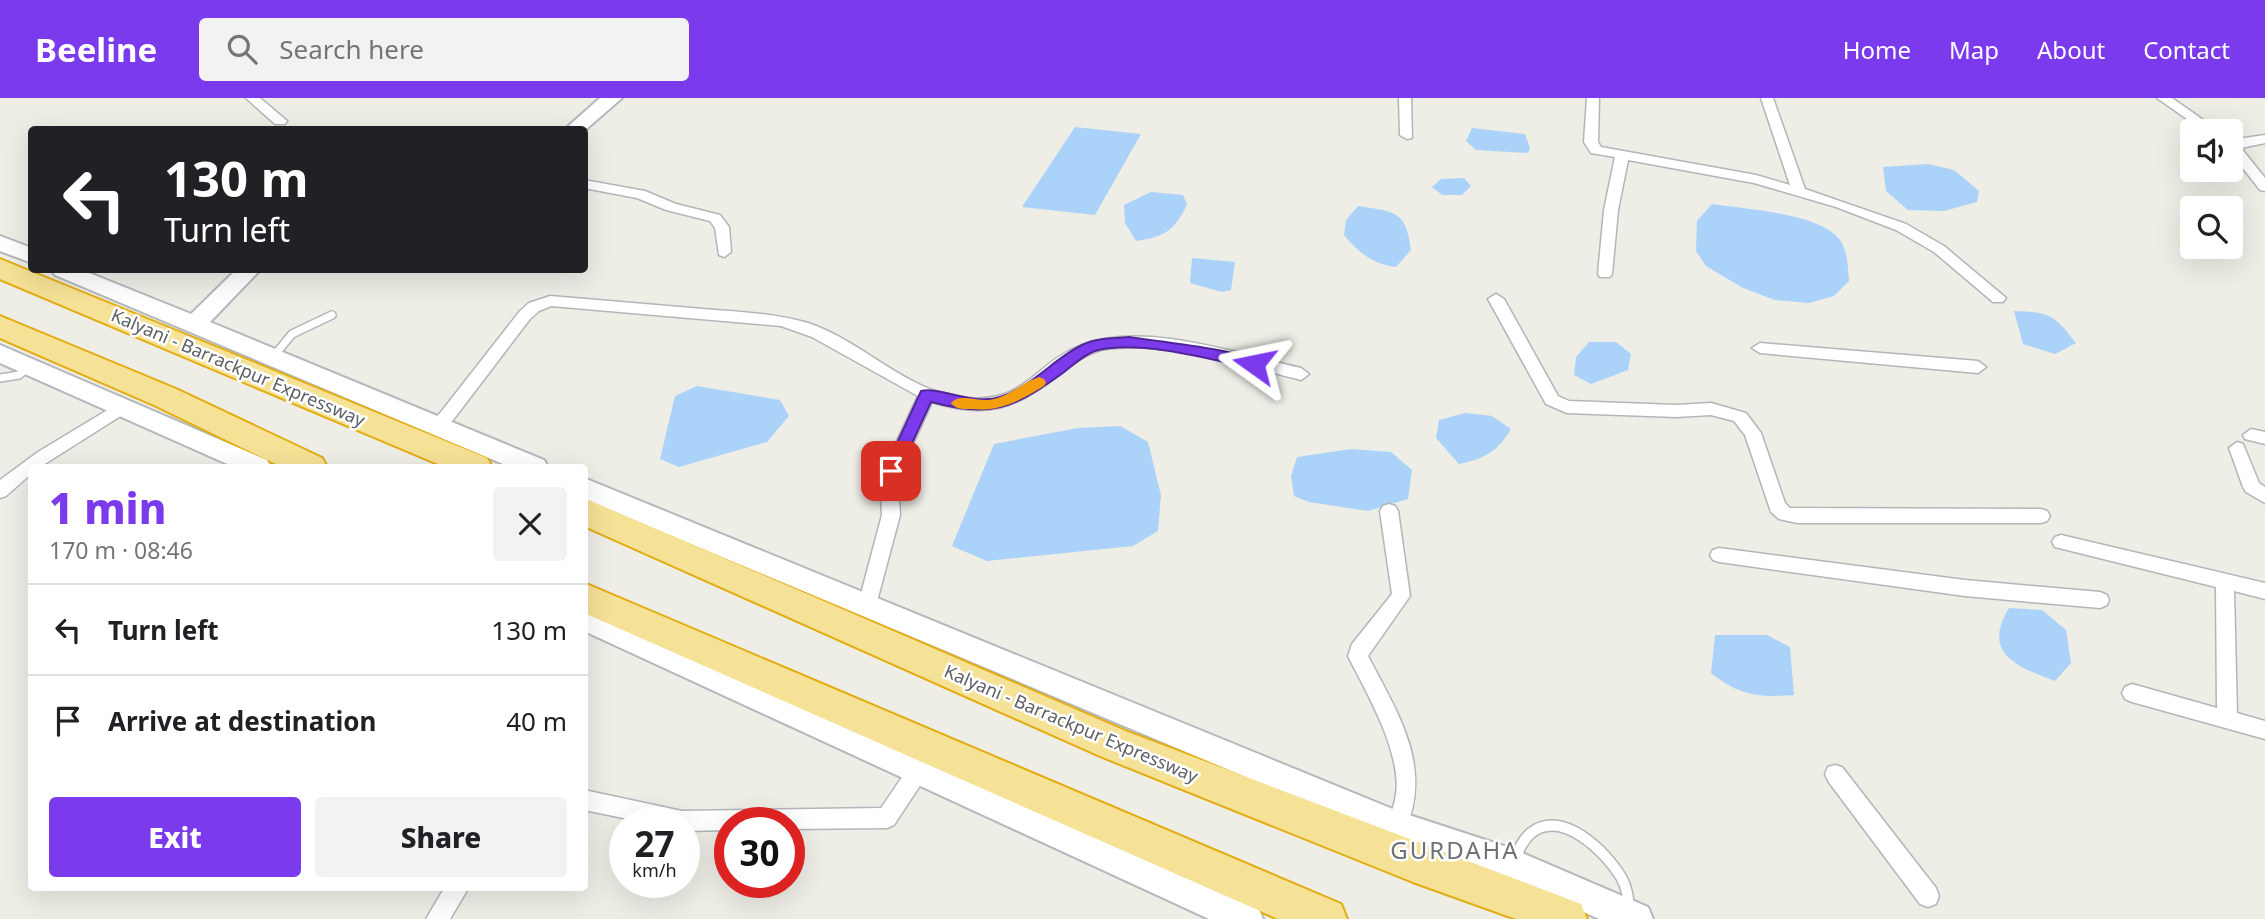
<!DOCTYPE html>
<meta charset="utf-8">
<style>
:root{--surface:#fff;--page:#f2f2f2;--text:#202124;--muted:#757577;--line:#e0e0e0;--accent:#7c3aed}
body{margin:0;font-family:"Noto Sans",sans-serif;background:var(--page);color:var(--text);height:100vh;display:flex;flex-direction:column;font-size:26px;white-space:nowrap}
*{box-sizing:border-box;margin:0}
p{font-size:23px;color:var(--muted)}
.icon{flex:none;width:38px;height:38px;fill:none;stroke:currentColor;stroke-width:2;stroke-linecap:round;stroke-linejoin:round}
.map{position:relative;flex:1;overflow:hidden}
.side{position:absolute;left:28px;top:366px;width:560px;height:427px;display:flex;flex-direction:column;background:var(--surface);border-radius:7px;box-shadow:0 7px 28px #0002}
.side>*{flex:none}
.banner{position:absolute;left:28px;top:28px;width:560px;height:147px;border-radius:7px;box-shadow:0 7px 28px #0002;background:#202124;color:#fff;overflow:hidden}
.fabs{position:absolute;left:2180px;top:21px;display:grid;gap:14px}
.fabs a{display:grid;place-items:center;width:63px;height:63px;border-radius:7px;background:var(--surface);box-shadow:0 7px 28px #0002;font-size:35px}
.speed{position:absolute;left:609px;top:709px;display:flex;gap:14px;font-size:35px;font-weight:700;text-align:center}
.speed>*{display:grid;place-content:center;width:91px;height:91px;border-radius:50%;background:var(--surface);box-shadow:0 7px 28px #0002;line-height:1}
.speed small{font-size:18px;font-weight:400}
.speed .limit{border:10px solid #d22;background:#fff;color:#111}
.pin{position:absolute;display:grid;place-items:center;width:60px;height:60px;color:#fff;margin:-30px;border-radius:14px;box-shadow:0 4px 10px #0006}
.me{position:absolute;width:77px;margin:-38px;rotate:282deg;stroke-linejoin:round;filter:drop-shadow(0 0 5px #0008)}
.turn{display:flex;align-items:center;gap:24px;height:147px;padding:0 21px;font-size:32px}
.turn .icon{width:91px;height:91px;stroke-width:2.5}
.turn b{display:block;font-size:49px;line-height:60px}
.round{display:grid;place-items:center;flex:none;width:74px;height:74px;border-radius:7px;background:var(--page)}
.head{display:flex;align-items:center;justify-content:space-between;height:119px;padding:0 21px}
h1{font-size:42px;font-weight:800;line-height:52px;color:var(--accent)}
.primary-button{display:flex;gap:14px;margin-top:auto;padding:14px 21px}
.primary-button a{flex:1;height:80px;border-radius:7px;background:var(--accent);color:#fff;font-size:28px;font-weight:800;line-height:80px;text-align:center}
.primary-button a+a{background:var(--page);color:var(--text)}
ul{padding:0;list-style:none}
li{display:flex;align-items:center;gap:21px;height:91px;padding:0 21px;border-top:2px solid var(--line)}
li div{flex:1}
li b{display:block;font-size:26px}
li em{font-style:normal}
header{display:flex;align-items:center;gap:42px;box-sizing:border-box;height:98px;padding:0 35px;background:var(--accent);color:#fff}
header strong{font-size:33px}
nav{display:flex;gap:38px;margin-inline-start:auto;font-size:24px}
.search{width:490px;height:63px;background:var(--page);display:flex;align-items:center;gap:18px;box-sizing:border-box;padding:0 24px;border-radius:7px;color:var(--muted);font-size:26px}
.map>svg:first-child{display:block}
.water{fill:#abd3f9}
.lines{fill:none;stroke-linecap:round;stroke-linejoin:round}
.lane-far1-casing{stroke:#b3b5b9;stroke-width:10}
.lane-casing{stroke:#b3b5b9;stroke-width:13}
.street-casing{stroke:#b3b5b9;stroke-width:3}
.secondary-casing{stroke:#b4b7bc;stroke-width:4}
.highway-casing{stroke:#e3ac11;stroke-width:4}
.lane-far1{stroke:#fff;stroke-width:7}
.lane{stroke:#fff;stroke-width:10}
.street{fill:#fff;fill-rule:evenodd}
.secondary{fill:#fff;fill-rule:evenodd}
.highway{fill:#f5e296;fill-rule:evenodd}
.route{fill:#7c3aed;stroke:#51269a;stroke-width:2}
.slow{fill:#f59e0b}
.labels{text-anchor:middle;stroke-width:5;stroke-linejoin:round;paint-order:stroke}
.street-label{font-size:18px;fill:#5d6065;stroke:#fff}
.near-quarter-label{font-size:24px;letter-spacing:2px;fill:#6e7277;stroke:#fff}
</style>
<header>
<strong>Beeline</strong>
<div class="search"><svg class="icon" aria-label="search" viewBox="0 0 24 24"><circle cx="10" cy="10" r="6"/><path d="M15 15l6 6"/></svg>Search here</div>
<nav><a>Home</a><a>Map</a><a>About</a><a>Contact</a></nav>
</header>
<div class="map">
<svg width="2265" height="821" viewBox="0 0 2265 821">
<rect width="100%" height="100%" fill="#eeede6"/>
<path class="water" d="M1075,29l66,7 -46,81 -73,-8z
M1472,30l53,6 5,14 -2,5 -52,-3 -10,-9z
M1928,66l26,6 25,21 -2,11 -33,9 -36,-1 -22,-19 -3,-24z
M1464,80l7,8 -9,9h-20l-10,-8 9,-8z
M1151,94l32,3 4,9c-12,27 -23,33 -51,37l-11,-18 -1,-18z
M1712,106c30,5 114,9 130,39 6,12 6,26 7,38l-15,15 -25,7 -34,-3 -32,-12 -37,-22 -10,-15 1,-30z
M1358,108c36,6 48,3 53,44l-15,17c-23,-3 -37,-14 -52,-32l2,-15z
M1192,160l43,4 -4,28 -9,2 -32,-9z
M2014,213c35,1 40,3 62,32l-21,11 -32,-10z
M1589,244h27l15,12 -3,16 -37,14 -17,-9 2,-18z
M697,288l83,14 9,16 -22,26 -88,25 -19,-8 15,-63z
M1465,315l27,3 19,13c-13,22 -26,30 -52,35l-23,-26 3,-18z
M1120,328l28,16 13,53 -3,36 -25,15 -146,15 -35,-15 42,-102 84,-16z
M1351,351l40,3 21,18 -4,29 -40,12 -59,-9 -15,-6 -3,-20 6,-19z
M2009,510l33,2 24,20 5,33 -16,18c-37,-14 -74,-27 -46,-73z
M1715,537h52l23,12 4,48c-35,3 -56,0 -83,-22z"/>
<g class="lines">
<defs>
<path id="lane-far1" d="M273,259l19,-23 40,-19
M0,280l19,-3 11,-9"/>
<path id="lane" d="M1514,764c4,-10 8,-22 17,-29 31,-25 75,19 90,44 6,10 7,20 8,32"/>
<path id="street" d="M246,0h14l27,23 -2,3h-10z
M1399,0h12l1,40 -5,1 -7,-4z
M1587,0h12l-1,44 3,5 155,28 34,10 -29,-87h12l32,91 101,35 38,22 62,52 -3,4h-10l-59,-50 -38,-22 -60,-23 -82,-24 -126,-23 -10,50 -6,64 -2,3h-10l-2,-3 6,-64 11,-53 -24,-4 -7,-11z
M2157,0h15l47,33h-15z
M2265,37v8l-24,5 24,30v13l-5,-1 -29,-37v-13z
M584,82l61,11 31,13 44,11 9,12 2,25 -7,5 -5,-2 -4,-27 -5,-7 -44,-11 -29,-12 -53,-10z
M1496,196l8,5 54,97 11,5 107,4 35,-2 35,10 15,20 24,70 5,5 251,1 6,2 3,5 -3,5 -6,2h-244l-18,-4 -8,-7 -26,-77 -11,-14 -23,-6 -35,2 -109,-4 -21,-9 -58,-105z
M550,198c51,4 102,9 153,13 36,3 71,4 105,14 55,18 98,69 157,75 64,5 68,-35 117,-53 62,-24 157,9 219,23l8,6 -8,6c-58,-14 -135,-40 -195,-31 -18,3 -32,14 -46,25 -44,35 -73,45 -128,28l-34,75 2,38 -24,90 -2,5 -7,3 -7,-3 -2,-5 24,-90 -2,-38 38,-81 -106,-59 -31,-11 -230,-20 -12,5 -9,8 -77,101 -11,10h-12l-2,-4 13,-14 79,-101 9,-8z
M1760,245l218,18 8,6 -8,6 -218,-20 -8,-5z
M124,302l6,2 2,4 -2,4 -90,57h-8v6l-26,23 -6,2v-18l38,-28z
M2251,331l14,3v12l-20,-5 -2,-4z
M2237,344l6,2 16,39 6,4v16l-19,-11 -3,-5 -14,-39z
M1389,406l6,2 3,5 12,85 -42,60c30,58 66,111 36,177l-7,3 -7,-3 -4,-7c3,-8 7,-17 9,-26 10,-43 -28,-106 -47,-144l4,-12 40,-50 -12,-83 3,-5z
M2061,437l204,48v16l-31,-8 3,122 28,8v18l-133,-37 -7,-3 -3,-6 3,-6 7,-3 85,24 -1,-121 -161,-40 -3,-5 3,-5z
M1719,450l246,32 135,12 7,3 2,5 -2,5 -7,3 -135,-12 -246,-34 -6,-2 -3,-5 3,-5z
M918,664l7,2 3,7 -3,7 -31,47 -7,3 -98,1v-7h-59v8l-46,1v-9h-41l-59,-12v-20l98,21 199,-3 30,-44z
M1835,667l7,2 94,121 3,8 -3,8 -8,3 -8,-3 -92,-123 -3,-7 3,-7z
M445,789h24l-19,32h-24z"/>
<path id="secondary" d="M600,0h22l-38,33 -20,-1z
M0,138l32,12v15l-32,-12z
M52,172h30l109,44 45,-44h24l-50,52 334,138 4,7h-38l-455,-192z
M0,247l267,115 4,7h-37l-234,-104z
M584,380l816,334 113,37 135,58 5,12h-54l-91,-41 -122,-42 -802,-337z
M584,508l674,301 5,12h-54l-625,-288z"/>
<path id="highway" d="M0,161l487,199 5,9h-47l-445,-188z
M0,218l176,73 146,69 5,9h-45l-128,-62 -154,-67z
M584,400l544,234 453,172 6,15h-71l-103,-37 -313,-126 -516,-230z
M584,485l757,321 6,15h-69l-694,-306z"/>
</defs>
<use href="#lane-far1" class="lane-far1-casing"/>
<use href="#lane" class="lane-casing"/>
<use href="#street" class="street-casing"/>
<use href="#secondary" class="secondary-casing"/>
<use href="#highway" class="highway-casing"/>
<use href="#lane-far1" class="lane-far1"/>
<use href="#lane" class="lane"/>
<use href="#street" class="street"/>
<use href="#secondary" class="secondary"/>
<use href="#highway" class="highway"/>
</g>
<path class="route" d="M1129,239c23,4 120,13 132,27l-7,5c-43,-10 -118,-30 -159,-18 -12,4 -24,16 -35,24 -49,35 -70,42 -129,27l-34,74h-11l-2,-5 37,-80c18,-5 52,15 79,6 32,-10 53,-38 82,-52 14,-7 32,-7 47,-8z"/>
<path class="slow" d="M1039,279l5,2 2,4 -2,3c-25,15 -44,26 -73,23 -8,0 -15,1 -20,-6 8,-10 25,-2 37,-3 19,-1 33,-17 51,-23z"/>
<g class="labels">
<g class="street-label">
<text transform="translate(238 270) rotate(23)" y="6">Kalyani - Barrackpur Expressway</text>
<text transform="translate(1071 626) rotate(23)" y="6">Kalyani - Barrackpur Expressway</text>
</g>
<g class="near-quarter-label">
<text x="1455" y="761">GURDAHA</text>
</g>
</g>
</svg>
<div class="fabs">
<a><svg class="icon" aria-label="sound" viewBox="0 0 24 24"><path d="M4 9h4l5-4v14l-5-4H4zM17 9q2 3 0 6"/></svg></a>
<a><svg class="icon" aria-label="search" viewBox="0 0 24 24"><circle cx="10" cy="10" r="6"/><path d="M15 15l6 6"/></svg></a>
</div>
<div class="speed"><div>27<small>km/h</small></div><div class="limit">30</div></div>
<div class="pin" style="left:891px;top:373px;background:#d93025"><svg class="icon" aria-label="arrive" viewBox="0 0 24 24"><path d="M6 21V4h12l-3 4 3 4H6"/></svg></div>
<svg class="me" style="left:1254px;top:266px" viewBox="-20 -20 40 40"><path d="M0-17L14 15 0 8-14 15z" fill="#7c3aed" stroke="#fff" stroke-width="4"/></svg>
<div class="banner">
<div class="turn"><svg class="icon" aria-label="left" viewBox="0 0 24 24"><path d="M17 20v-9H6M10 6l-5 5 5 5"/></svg><div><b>130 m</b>Turn left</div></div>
</div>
<section class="side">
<div class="head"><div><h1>1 min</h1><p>170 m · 08:46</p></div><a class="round"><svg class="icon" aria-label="close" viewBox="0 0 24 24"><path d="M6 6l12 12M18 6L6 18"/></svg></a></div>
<ul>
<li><svg class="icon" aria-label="left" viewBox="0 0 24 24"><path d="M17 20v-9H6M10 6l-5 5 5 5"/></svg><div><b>Turn left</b></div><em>130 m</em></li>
<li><svg class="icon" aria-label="arrive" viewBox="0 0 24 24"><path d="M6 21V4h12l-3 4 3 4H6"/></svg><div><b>Arrive at destination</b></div><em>40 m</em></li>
</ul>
<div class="primary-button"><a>Exit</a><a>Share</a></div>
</section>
</div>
